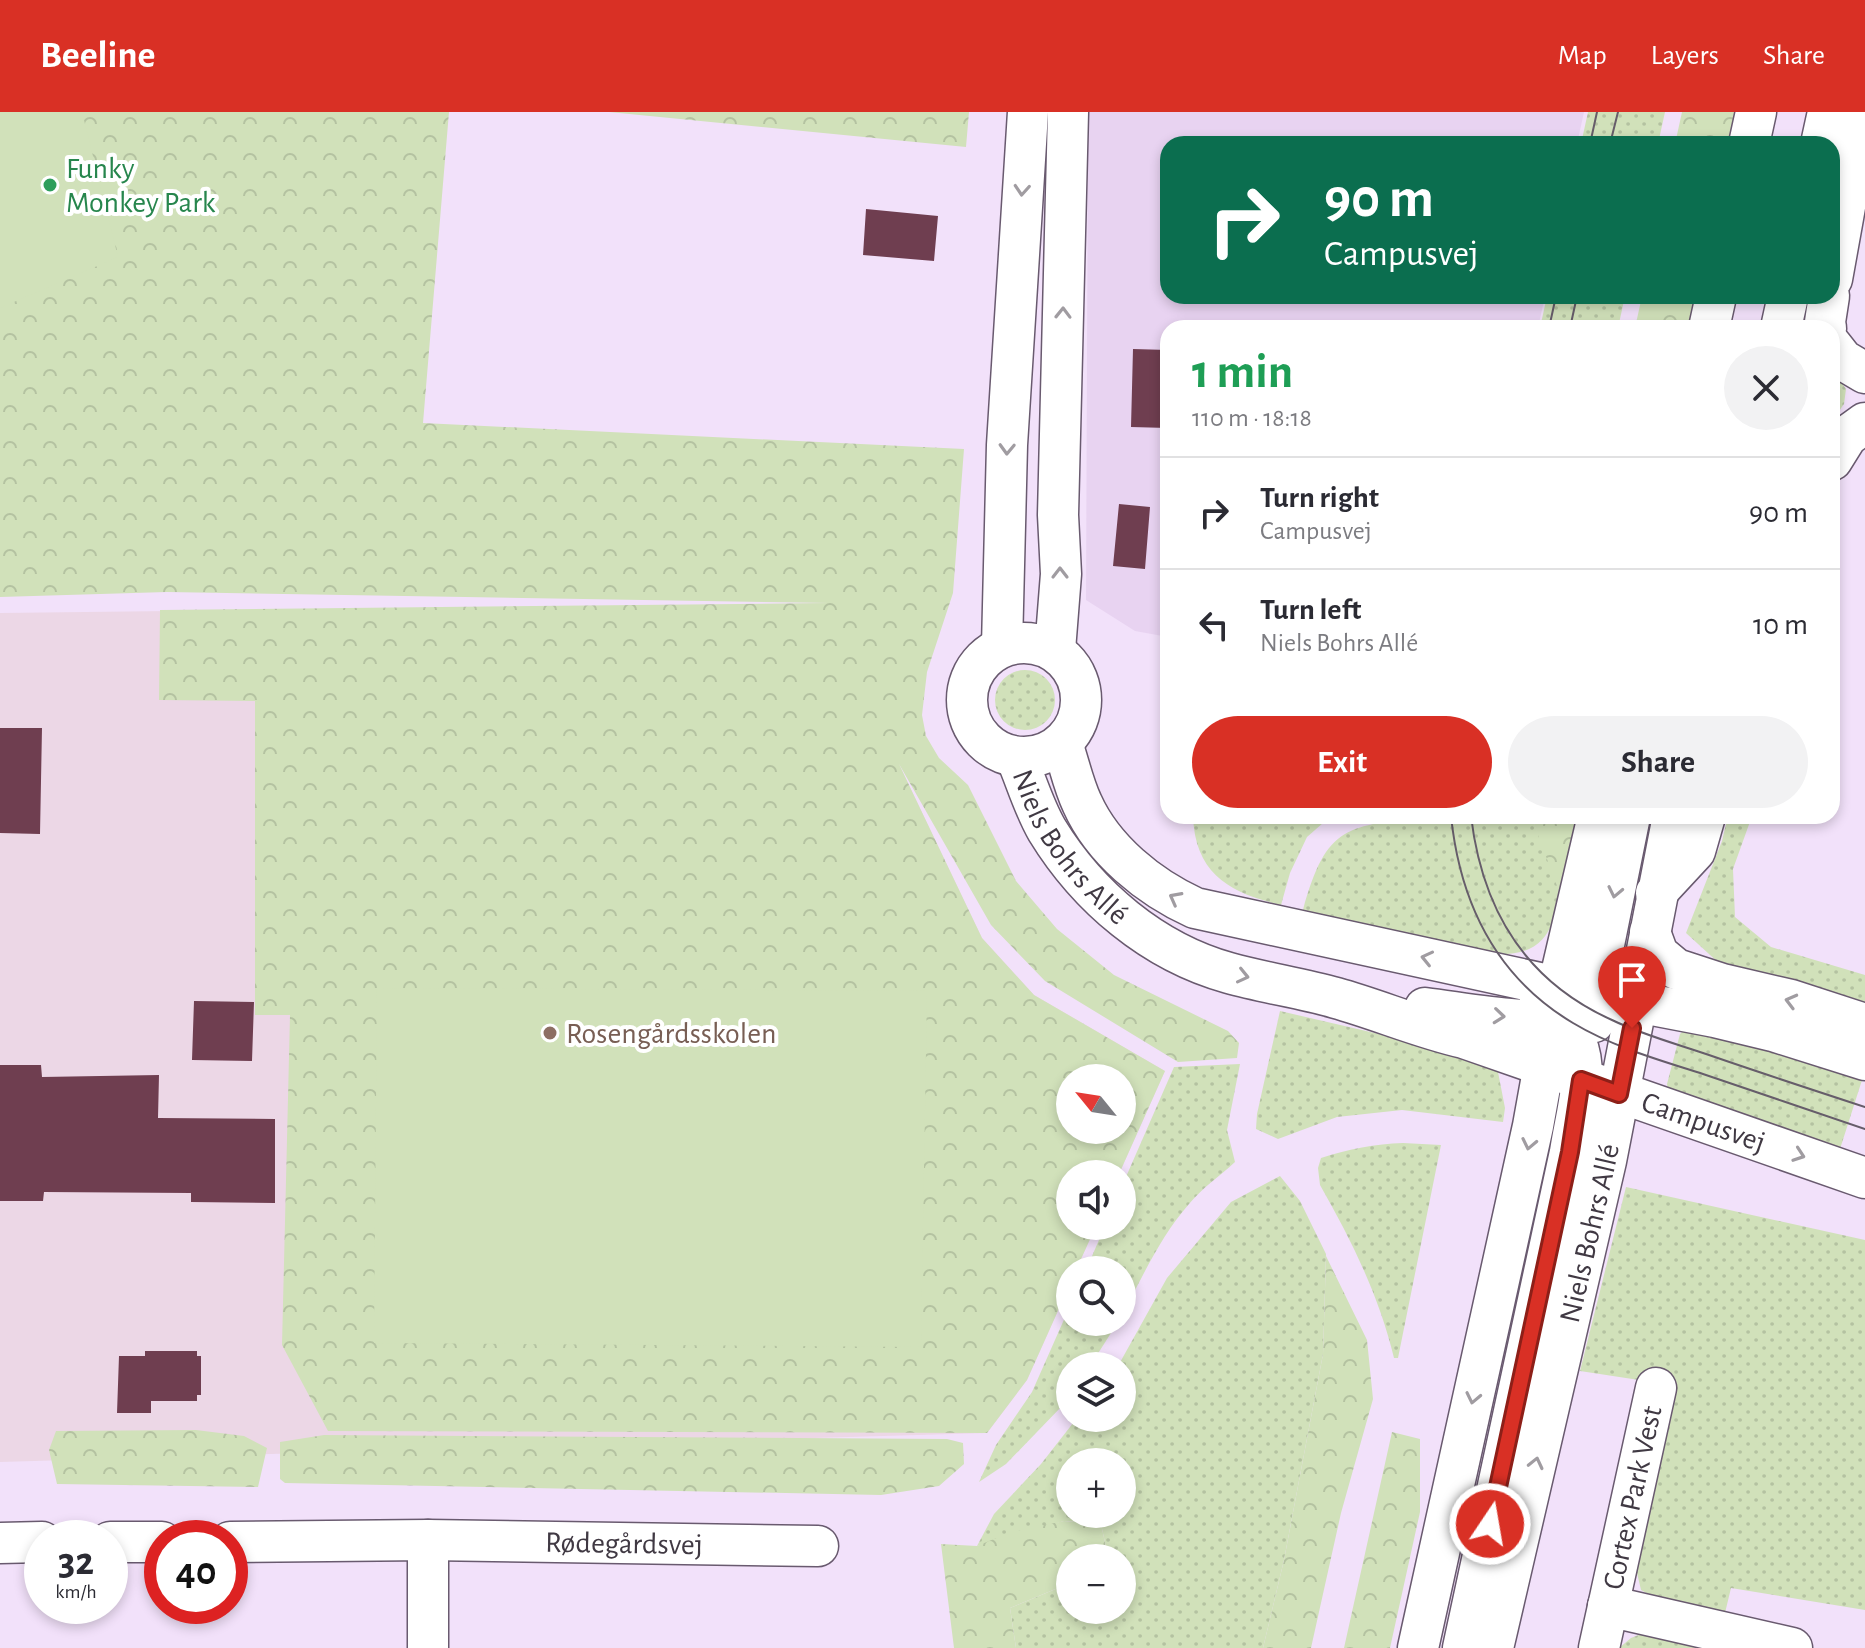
<!DOCTYPE html>
<meta charset="utf-8">
<style>
:root{--surface:#fff;--page:#f2f2f3;--text:#2b2b33;--muted:#7c7c81;--line:#e1e1e2;--accent:#d93025}
body{margin:0;font-family:"Alegreya Sans",sans-serif;background:var(--page);color:var(--text);height:100vh;display:flex;flex-direction:column;font-size:30px;white-space:nowrap}
*{box-sizing:border-box;margin:0}
p{font-size:26px;color:var(--muted)}
.icon{flex:none;width:44px;height:44px;fill:none;stroke:currentColor;stroke-width:2;stroke-linecap:round;stroke-linejoin:round}
.map{position:relative;flex:1;overflow:hidden}
.details{position:absolute;left:1160px;top:208px;width:680px;height:504px;display:flex;flex-direction:column;background:var(--surface);border-radius:24px;box-shadow:0 4px 12px #0003}
.details>*{flex:none}
.banner{position:absolute;left:1160px;top:24px;width:680px;height:168px;border-radius:24px;box-shadow:0 4px 12px #0003;background:#0b6e4f;color:#fff;overflow:hidden}
.needle{width:52px;rotate:300deg}
.buttons{position:absolute;left:1056px;top:952px;display:grid;gap:16px}
.buttons a{display:grid;place-items:center;width:80px;height:80px;border-radius:50%;background:var(--surface);box-shadow:0 4px 12px #0003;font-size:40px}
.speed{position:absolute;left:24px;top:1408px;display:flex;gap:16px;font-size:40px;font-weight:700;text-align:center}
.speed>*{display:grid;place-content:center;width:104px;height:104px;border-radius:50%;background:var(--surface);box-shadow:0 4px 12px #0003;line-height:1}
.speed small{font-size:20px;font-weight:400}
.speed .limit{border:12px solid #d22;background:#fff;color:#111}
.pin{position:absolute;display:grid;place-items:center;width:68px;height:68px;color:#fff;margin:-82px -34px;border-radius:50% 50% 50% 0;rotate:-45deg;box-shadow:0 0 8px #0007}
.pin .icon{rotate:45deg}
.me{position:absolute;width:88px;margin:-44px;rotate:12deg;stroke-linejoin:round;filter:drop-shadow(0 0 6px #0008)}
.turn{display:flex;align-items:center;gap:28px;height:168px;padding:0 32px;font-size:36px}
.turn .icon{width:104px;height:104px;stroke-width:2.5}
.turn b{display:block;font-size:56px;line-height:68px}
.round{display:grid;place-items:center;flex:none;width:84px;height:84px;border-radius:42px;background:var(--page)}
.headline{display:flex;align-items:center;justify-content:space-between;height:136px;padding:0 32px}
h1{font-size:48px;font-weight:700;line-height:60px;color:#1e9e55}
.primary-button{display:flex;gap:16px;margin-top:auto;padding:16px 32px}
.primary-button a{flex:1;height:92px;border-radius:48px;background:var(--accent);color:#fff;font-size:32px;font-weight:700;line-height:92px;text-align:center}
.primary-button a+a{background:var(--page);color:var(--text)}
ul{padding:0;list-style:none}
li{display:flex;align-items:center;gap:24px;height:112px;padding:0 32px;border-top:2px solid var(--line)}
li div{flex:1}
li b{display:block;font-size:30px}
li em{font-style:normal}
header{display:flex;align-items:center;gap:48px;box-sizing:border-box;height:112px;padding:0 40px;background:var(--accent);color:#fff}
header strong{font-size:38px}
nav{display:flex;gap:44px;margin-inline-start:auto;font-size:28px}
.map>svg:first-child{display:block}
.built{fill:#e8d3f1}
.education{fill:#ecd7e6;fill-rule:evenodd}
.grass{fill:url(#grass-dots);fill-rule:evenodd}
.forest{fill:url(#forest-crowns);fill-rule:evenodd}
.pitch{fill:#d1e1ba}
.building{fill:#6f3e50}
.lines{fill:none;stroke-linecap:round;stroke-linejoin:round}
.minor-casing{stroke:#695a6f;stroke-width:43}
.minor{stroke:#fff;stroke-width:40}
.tram{stroke:#665d6a;stroke-width:2}
.oneway{stroke:#a09ca1}
.route-casing{stroke:#8d1f18;stroke-width:20}
.route{stroke:#d93025;stroke-width:14}
.leisure-dot{fill:#2e9e5b;stroke:#fff;stroke-width:3}
.education-dot{fill:#8d6e63;stroke:#fff;stroke-width:3}
.labels{text-anchor:middle;stroke-width:8;stroke-linejoin:round;paint-order:stroke}
.leisure-label{font-size:30px;fill:#27864d;stroke:#fff;text-anchor:start}
.street-label{font-size:30px;fill:#403943;stroke:#fff}
.education-label{font-size:30px;fill:#785e54;stroke:#fff;text-anchor:start}
</style>
<header>
<strong>Beeline</strong>
<nav><a>Map</a><a>Layers</a><a>Share</a></nav>
</header>
<div class="map">
<svg width="1865" height="1536" viewBox="0 0 1865 1536">
<defs>
<pattern id="grass-dots" width="8" height="8" patternUnits="userSpaceOnUse" patternTransform="scale(2)"><rect width="8" height="8" fill="#d1e1ba"/><path d="M2 2h.1M6 6h.1" fill="none" stroke="#b4c2a1" stroke-width="1.8" stroke-linecap="round"/></pattern>
<pattern id="forest-crowns" width="20" height="18" patternUnits="userSpaceOnUse" patternTransform="scale(2)"><rect width="20" height="18" fill="#d1e1ba"/><path d="M2 6a3 3 0 1 1 6 0M12 15a3 3 0 1 1 6 0" fill="none" stroke="#b4c2a1"/></pattern>
</defs>
<rect width="100%" height="100%" fill="#f2e1fa"/>
<path class="built" d="M1088,0h496l-7,32h-409v152h377l-7,32h-370v309l-33,-6 -49,-31z"/>
<path class="education" d="M876,491l15,145 91,190 52,57 131,76 -46,103h-49v52h26l-20,44h-6v14l-43,96 -40,53 -987,29v-849zM1070,966h52v52h-52z"/>
<path class="grass" d="M1588,0h77l-7,32h-77z
M1547,184h78l-7,32h-78z
M1832,257l14,20 -2,15 -12,17z
M995 588a30 30 0 1 1 60 0a30 30 0 1 1-60 0Z
M1193,704h138l-24,21 -17,36 -9,32c-51,-12 -86,-31 -88,-89z
M1429,704h102c7,18 26,59 28,76 1,7 -3,18 -5,25 -9,32 -32,39 -63,37l-188,-44c24,-87 44,-83 126,-94z
M1728,704h24l-19,53 2,48 36,30 94,28v28l-144,-38 -35,-32 36,-92z
M1280,899l198,46 20,15 7,36 -2,14 -101,-12 -65,7 -59,22 -22,-10 1,-15z
M1684,918l66,13 113,34 -23,72 -172,-60 -1,-5 13,-50z
M1240,952l-13,66 8,32c-15,14 -33,26 -46,42 -29,33 -46,72 -67,111v-45h-36l19,-44h17v-40l52,-119z
M1403,1031l38,2 -43,213h-4c-15,-62 -42,-117 -74,-173l-2,-17 3,-10c28,-9 54,-14 82,-15z
M1280,1064l20,25 26,53 -3,100 -39,206 -21,88h-247l-6,-40 60,-25v27h52v-52h-20l4,-11 -5,-23 -37,-3 -87,25 17,-32 47,-50 36,-46h45v-52h-4l49,-88 64,-76zM1070,1350h52v52h-52z
M1626,1075l239,53v370l-134,-22 -6,25 -68,-14 -16,-9 -7,-30 5,-180 -59,-9z
M1070,1194v16h48l-28,44h-20v29l-7,10 -57,59 -27,18 17,-37 36,-53z
M1641,1522l64,14h-86l12,-10z"/>
<path class="forest" d="M0,0h449l-26,311 541,26 -11,144 -26,79 -5,43 4,21 13,22 29,27 48,96 41,48 57,46 114,56 11,12 -2,15 -59,4 -133,-81 -54,-56 -92,-161 83,174 52,57 131,76 -46,103h-49v52h26l-20,44h-6v14l-43,96 -40,53 -659,-2 -46,-86 8,-330h-35v-314l-96,-1 1,-90 669,-7 -662,-11 -167,5zM1070,966h52v52h-52z
M609,0h360l-3,35z
M1682,0h53l-7,32h-53z
M1642,184h53l-7,32h-53z
M1531,704h47l-18,78z
M1326,1144l41,84 6,59 -32,114 -30,135h-48l21,-88 39,-206z
M196,1318l48,6 23,12 -9,39 -201,-3 -8,-34 7,-19z
M1392,1320l28,7v73l-30,136h-46z
M324,1323l623,4 16,4 1,21 -25,22 -58,9 -596,-12 -5,-4v-37z
M1064,1409l37,3 5,23 -4,11h-32v25l-60,25 6,40h-62l-13,-104 36,2 34,-14z"/>
<path class="pitch" d="M0,0h82l36,145 -118,51z
M377,876l550,3 -6,356 -547,-4z"/>
<path class="building" d="M866,97l72,7 -4,45 -71,-6z
M1133,237l35,1v78l-37,-1z
M1119,392l31,3 -5,62 -32,-3z
M0,616h42l-2,106 -40,-1z
M194,889l60,1 -2,59 -60,-1z
M0,953h41l1,12 117,-2 -1,43 117,1v84l-84,-1v-9l-147,-1 -1,9h-43z
M145,1239h52v5h4v39h-4v6h-46v12h-34l2,-57h26z"/>
<g class="lines">
<defs>
<g id="minor">
<path d="M1749,32l7,-32"/>
<path d="M1821,32l7,-32"/>
<path d="M1832,167l30,-167"/>
<path d="M1709,216l7,-32"/>
<path d="M1781,216l7,-32"/>
<path d="M1826,216l-1,-6 4,-26"/>
<path d="M1832,234l11,14 22,13"/>
<path d="M1832,348l15,-24 18,-13"/>
<circle cx="1024" cy="588" r="57"/>
<path d="M1002,534l5,-201 21,-333"/>
<path d="M1055,538l6,-76 -3,-59 10,-403"/>
<path d="M1062,631c7,20 11,41 20,60 21,47 67,84 113,105l363,79 157,30 58,14 92,29"/>
<path id="s1" d="M1016,645c10,23 18,51 31,73 41,67 106,122 182,143 36,10 72,15 107,25 43,12 84,30 128,40l401,140"/>
<path d="M1656,781l39,-42 10,-35"/>
<path d="M1650,820l8,22 18,15 46,15 69,16 74,24"/>
<path d="M1425,896c42,5 107,19 147,8"/>
<path d="M1594,910v-28l36,-178"/>
<path d="M110,1430h52"/>
<path id="s2" d="M230,1430l198,-2 390,6"/>
<path d="M0,1431l42,-1"/>
<path d="M1608,1494l184,42"/>
<path d="M428,1536v-108"/>
<path d="M1418,1536l115,-522 25,-139 40,-171"/>
<path d="M1463,1536l107,-496c10,-63 31,-109 -30,-152"/>
<path id="s3" d="M1493,1536l113,-487 67,-345"/>
<path id="s4" d="M1599,1536l57,-260"/>
</g>
</defs>
<use href="#minor" class="minor-casing"/>
<use href="#minor" class="minor"/>
<path class="tram" d="M1590,32l7,-32
M1610,32l8,-32
M1549,216l7,-32
M1570,216l7,-32
M1451,704c9,86 45,161 122,207 40,24 86,37 130,51 54,18 108,37 162,55
M1471,704c11,93 54,165 141,204 31,15 65,24 97,35 52,18 104,35 156,52"/>
</g>
<defs><path id="oneway-chevron" d="M-2-3.5L2.5 0L-2 3.5" fill="none" stroke-width="1.6" stroke-linecap="round" stroke-linejoin="round" transform="scale(2)"/></defs>
<g class="oneway">
<use href="#oneway-chevron" transform="translate(1022 78) rotate(94)"/>
<use href="#oneway-chevron" transform="translate(1063 201) rotate(-89)"/>
<use href="#oneway-chevron" transform="translate(1007 337) rotate(92)"/>
<use href="#oneway-chevron" transform="translate(1060 461) rotate(-90)"/>
<use href="#oneway-chevron" transform="translate(1615 780) rotate(102)"/>
<use href="#oneway-chevron" transform="translate(1175 786) rotate(-152)"/>
<use href="#oneway-chevron" transform="translate(1427 846) rotate(-167)"/>
<use href="#oneway-chevron" transform="translate(1243 864) rotate(13)"/>
<use href="#oneway-chevron" transform="translate(1791 889) rotate(-165)"/>
<use href="#oneway-chevron" transform="translate(1499 904) rotate(6)"/>
<use href="#oneway-chevron" transform="translate(1529 1032) rotate(102)"/>
<use href="#oneway-chevron" transform="translate(1799 1043) rotate(19)"/>
<use href="#oneway-chevron" transform="translate(1473 1286) rotate(102)"/>
<use href="#oneway-chevron" transform="translate(1536 1351) rotate(-77)"/>
</g>
<g class="lines">
<defs>
<path id="route" d="M1490,1412l80,-372 11,-72 38,14 13,-66"/>
</defs>
<use href="#route" class="route-casing"/>
<use href="#route" class="route"/>
</g>
<circle class="leisure-dot" cx="50" cy="73" r="8"/>
<circle class="education-dot" cx="550" cy="921" r="8"/>
<g class="labels">
<g class="leisure-label">
<text x="66" y="66">Funky<tspan x="66" dy="34">Monkey Park</tspan></text>
</g>
<g class="street-label">
<text dy="10" stroke="none"><textPath href="#s1" startOffset="106">Niels Bohrs Allé</textPath></text>
<text dy="10" stroke="none"><textPath href="#s1" startOffset="814">Campusvej</textPath></text>
<text dy="10" stroke="none"><textPath href="#s3" startOffset="426">Niels Bohrs Allé</textPath></text>
<text dy="10" stroke="none"><textPath href="#s4" startOffset="154">Cortex Park Vest</textPath></text>
<text dy="10" stroke="none"><textPath href="#s2" startOffset="394">Rødegårdsvej</textPath></text>
</g>
<g class="education-label">
<text x="566" y="931">Rosengårdsskolen</text>
</g>
</g>
</svg>
<div class="buttons">
<a><svg class="needle" viewBox="-14 -14 28 28"><path d="M0-13l5 13h-10z" fill="#e53935"/><path d="M0 13l5-13h-10z" fill="#7c7c81"/></svg></a>
<a><svg class="icon" aria-label="sound" viewBox="0 0 24 24"><path d="M4 9h4l5-4v14l-5-4H4zM17 9q2 3 0 6"/></svg></a>
<a><svg class="icon" aria-label="search" viewBox="0 0 24 24"><circle cx="10" cy="10" r="6"/><path d="M15 15l6 6"/></svg></a>
<a><svg class="icon" aria-label="layers" viewBox="0 0 24 24"><path d="M12 4l9 5-9 5-9-5zM3 14l9 5 9-5"/></svg></a>
<a>+</a>
<a>−</a>
</div>
<div class="speed"><div>32<small>km/h</small></div><div class="limit">40</div></div>
<div class="pin" style="left:1632px;top:916px;background:#d93025"><svg class="icon" aria-label="arrive" viewBox="0 0 24 24"><path d="M6 21V4h12l-3 4 3 4H6"/></svg></div>
<svg class="me" style="left:1490px;top:1412px" viewBox="-20 -20 40 40"><circle r="17" fill="#d93025" stroke="#fff" stroke-width="3"/><path d="M0-11L8 9 0 5-8 9z" fill="#fff"/></svg>
<div class="banner">
<div class="turn"><svg class="icon" aria-label="right" viewBox="0 0 24 24"><path d="M7 20v-9h11M14 6l5 5-5 5"/></svg><div><b>90 m</b>Campusvej</div></div>
</div>
<section class="details">
<div class="headline"><div><h1>1 min</h1><p>110 m · 18:18</p></div><a class="round"><svg class="icon" aria-label="close" viewBox="0 0 24 24"><path d="M6 6l12 12M18 6L6 18"/></svg></a></div>
<ul>
<li><svg class="icon" aria-label="right" viewBox="0 0 24 24"><path d="M7 20v-9h11M14 6l5 5-5 5"/></svg><div><b>Turn right</b><p>Campusvej</p></div><em>90 m</em></li>
<li><svg class="icon" aria-label="left" viewBox="0 0 24 24"><path d="M17 20v-9H6M10 6l-5 5 5 5"/></svg><div><b>Turn left</b><p>Niels Bohrs Allé</p></div><em>10 m</em></li>
</ul>
<div class="primary-button"><a>Exit</a><a>Share</a></div>
</section>
</div>
